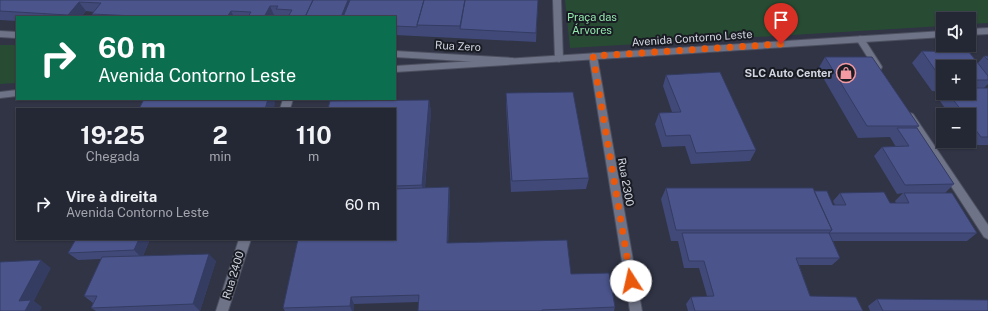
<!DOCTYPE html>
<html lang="pt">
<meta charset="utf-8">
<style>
:root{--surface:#242734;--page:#2c2f3c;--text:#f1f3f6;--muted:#a3a5ac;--line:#41444f}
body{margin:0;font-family:"Public Sans",sans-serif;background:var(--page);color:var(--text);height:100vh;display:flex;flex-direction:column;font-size:15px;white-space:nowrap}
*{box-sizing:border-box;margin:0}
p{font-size:13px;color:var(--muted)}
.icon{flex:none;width:22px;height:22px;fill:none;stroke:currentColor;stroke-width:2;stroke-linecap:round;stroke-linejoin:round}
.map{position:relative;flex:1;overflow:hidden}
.panel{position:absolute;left:16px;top:108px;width:380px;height:132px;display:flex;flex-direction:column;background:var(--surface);border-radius:0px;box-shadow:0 1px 3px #0004,0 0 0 1px var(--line)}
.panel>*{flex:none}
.banner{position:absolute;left:16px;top:16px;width:380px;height:84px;border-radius:0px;box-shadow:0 1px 3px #0004,0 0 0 1px var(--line);background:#0b6e4f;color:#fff;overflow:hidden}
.controls{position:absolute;left:936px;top:12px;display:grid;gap:8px}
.controls a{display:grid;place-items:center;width:40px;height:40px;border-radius:0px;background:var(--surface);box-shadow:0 1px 3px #0004,0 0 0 1px var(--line);font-size:20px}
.pin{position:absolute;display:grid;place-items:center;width:34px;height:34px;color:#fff;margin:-41px -17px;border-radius:50% 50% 50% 0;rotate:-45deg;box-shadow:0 0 4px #0007}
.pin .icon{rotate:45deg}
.me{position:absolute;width:44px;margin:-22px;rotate:350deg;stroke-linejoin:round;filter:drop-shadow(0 0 3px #0008)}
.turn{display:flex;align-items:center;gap:14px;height:84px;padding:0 16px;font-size:18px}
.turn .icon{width:52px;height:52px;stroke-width:2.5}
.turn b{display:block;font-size:28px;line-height:34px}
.eta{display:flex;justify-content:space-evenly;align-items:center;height:68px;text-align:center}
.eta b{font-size:24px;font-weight:700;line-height:28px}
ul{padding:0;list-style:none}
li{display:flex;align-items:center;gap:12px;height:56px;padding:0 16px}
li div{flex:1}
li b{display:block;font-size:15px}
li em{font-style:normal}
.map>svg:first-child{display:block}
.green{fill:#284c33}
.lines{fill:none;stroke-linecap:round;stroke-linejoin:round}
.street-casing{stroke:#4c4f5e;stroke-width:2}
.secondary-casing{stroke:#4c4f5e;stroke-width:2}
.street{fill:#6e7387;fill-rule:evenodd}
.secondary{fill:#6e7387;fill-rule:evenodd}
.wall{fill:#404978;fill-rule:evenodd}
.shaded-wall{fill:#343c62}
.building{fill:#4b558c;stroke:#343c62}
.route{stroke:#ea580c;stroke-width:7;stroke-dasharray:0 12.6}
.labels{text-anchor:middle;stroke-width:4;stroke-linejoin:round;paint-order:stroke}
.park-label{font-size:11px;fill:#94ebad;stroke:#1a1c24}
.street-label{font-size:11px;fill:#d2d5e0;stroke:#1a1c24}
.poi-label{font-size:11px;font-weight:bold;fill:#d2d5e0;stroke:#1a1c24;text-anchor:end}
</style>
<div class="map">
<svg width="988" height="311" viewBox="0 0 988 311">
<rect width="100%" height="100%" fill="#303445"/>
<path class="green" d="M565,0h423v23l-19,1v-5h-26v7l-373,22z
M0,45h17v38l-17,1z"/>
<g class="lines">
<defs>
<path id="street" d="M553,0h8l2,59 -4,3 -4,-3z
M0,31l17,1v6l-17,-1z
M860,36l3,1 18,28 1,2 -1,2h-6l-19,-30z
M395,51l118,7 4,3 -4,3 -118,-7z
M593,53l4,3 45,255h-12l-41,-255z
M283,99h10l-3,10h-10z
M910,113l3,1 75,111v14l-4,-2 -77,-119 -2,-2 2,-2z
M239,239h12l-23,72h-12z"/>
<path id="secondary" d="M988,28v6l-19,1v-6z
M943,31v6l-548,35v-6z
M17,90v6l-17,2v-6z"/>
</defs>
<use href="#street" class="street-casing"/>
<use href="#secondary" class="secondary-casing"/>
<use href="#street" class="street"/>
<use href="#secondary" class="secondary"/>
</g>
<path class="wall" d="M0,0h538l-2,42 -141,-7v-18h-116l-1,-2h-4l-1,2h-179l-2,-3 2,-2 -8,-1 -5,6h-64v4l-17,-1z
M922,51l56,12 6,-7h4v28l-4,4h4v57h-16l-4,-4h1v-26h-19l-13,-18 5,-5 -10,-1 -20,-28zM943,67h26v26h-26z
M825,57l94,69 -2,2 37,56 -9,9 32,40 -10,8h-134l7,17 -8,7h-33l11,31 53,15h-175l-2,-7 5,-7 16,-1 -8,-28h-15l-6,-27h-7l-10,-42 5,-11 148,3 19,14h2l-2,-4 7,-8 50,10h6l-1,-2 8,-8 -6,1 -23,-38 8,-9h14l-6,-10 -32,1 -40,-69z
M666,75l90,75 -6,11 -59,3 -6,-18 -23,1 -7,-23 4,-11 13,-1 -9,-26z
M506,93l83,85 -3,11 -75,3 -5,-87z
M429,100l2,12 -6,76 24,-1 1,9 -2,47 123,31 44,33 -1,4h-196v-9l-64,2v7h-69l-2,-3 112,-69v-130z
M150,239l-7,17 73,5 -16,50h-104l-5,-3 2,-5 -9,-7 17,-37 -23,1 -10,-7z
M877,299l111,12h-118l-2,-5z"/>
<path class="shaded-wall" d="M348,0h8l-7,17h-8z
M79,2l7,9 -5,6h-11l-2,-2z
M270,6l4,9 -1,2h-9z
M231,11l3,6h-7z
M268,99h6l1,3 -1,7h-9z
M429,100l2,12 -7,84 -2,-11z
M449,187l1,9 -2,55 -1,-8z
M139,239h11l-8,19 -8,-8z
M209,254l7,7 -16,50 -7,-7z
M41,260l10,8 -17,33 8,6 -2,4h-15l-6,-10z
M351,297l3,7v7h-2l-2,-5z"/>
<path class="building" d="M0,0h313l-8,17h-17l4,-7 -16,-1 2,-3h-8l-6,11h-16l3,-5 -20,-1 -4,6h-69l-66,-3 9,-11 -22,-1 -11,13 -68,-4z
M313,0h35l-7,17h-36z
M350,0h74l-7,25v2l-22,-1v-9h-52z
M424,0h41l-5,26 -43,-1z
M465,0h73l-2,33 -76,-4z
M922,51l47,1 19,24v4h-19v-13h-26v13h-1z
M984,56h4v4z
M825,57h47l47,69h-52z
M720,72l36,78 -60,3 -6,-18 -24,1 -7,-23 22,-1 -15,-37z
M969,88h19v49h-7l-12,-16v-6h-4l-17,-22h21z
M573,92l16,86 -77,3 -6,-88z
M144,99h124l-3,10h-126z
M429,100l-7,85 -27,1v-77h-67l2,-8z
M897,128h20l37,56 -49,1 -23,-38 27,-1z
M449,187l-2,56 120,-3 4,34 38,-1 6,34 -73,3v1h-124l1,-16 -68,2 -1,9 -67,2 15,-69h97v-50z
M666,188h147l19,42h-156z
M814,191h13l6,14h13l-6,-12 44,-1 6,11h19l-5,-10h48l25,40h-148l3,-3z
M682,233h147l11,25h-44l14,38 46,1 7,14h-168l-4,-14 23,-1 -10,-35h-15z
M76,239h63l-5,11 -66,3z
M209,254l-16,50 -102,4 6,-12h-13l18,-39z
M41,260l-22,41 12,-1 -6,11h-25v-49z
M877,299l111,1v11h-105z"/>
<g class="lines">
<path class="route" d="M631,281l-38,-225 188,-12"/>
</g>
<defs>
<symbol id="shop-ring" viewBox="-11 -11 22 22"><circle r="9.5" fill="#1a1c24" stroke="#f49aa3" stroke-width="1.5"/><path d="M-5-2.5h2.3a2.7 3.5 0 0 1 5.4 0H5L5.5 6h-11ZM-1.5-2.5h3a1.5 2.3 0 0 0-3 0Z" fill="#f49aa3"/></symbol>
</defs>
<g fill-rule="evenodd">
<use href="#shop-ring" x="835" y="62" width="22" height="22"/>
</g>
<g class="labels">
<g class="park-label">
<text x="592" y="21">Praça das<tspan x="592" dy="13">Árvores</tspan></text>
</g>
<g class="street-label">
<text transform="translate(692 38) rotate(-4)" y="4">Avenida Contorno Leste</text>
<text transform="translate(458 46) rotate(3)" y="4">Rua Zero</text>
<text transform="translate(626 182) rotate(80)" y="4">Rua 2300</text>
<text transform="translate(233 275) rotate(-73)" y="4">Rua 2400</text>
</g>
<g class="poi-label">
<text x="832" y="77">SLC Auto Center</text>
</g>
</g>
</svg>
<div class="controls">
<a><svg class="icon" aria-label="sound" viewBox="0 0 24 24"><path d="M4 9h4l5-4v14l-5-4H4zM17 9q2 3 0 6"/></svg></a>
<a>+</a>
<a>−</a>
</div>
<div class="pin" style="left:781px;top:44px;background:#d93025"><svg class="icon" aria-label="arrive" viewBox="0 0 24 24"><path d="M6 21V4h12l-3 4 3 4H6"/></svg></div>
<svg class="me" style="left:631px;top:281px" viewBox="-20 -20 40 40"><circle r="19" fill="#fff"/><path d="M0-13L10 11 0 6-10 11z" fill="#ea580c"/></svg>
<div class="banner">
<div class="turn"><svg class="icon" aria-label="right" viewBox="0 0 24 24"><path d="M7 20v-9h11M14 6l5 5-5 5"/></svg><div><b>60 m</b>Avenida Contorno Leste</div></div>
</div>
<section class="panel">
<div class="eta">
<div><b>19:25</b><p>Chegada</p></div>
<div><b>2</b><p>min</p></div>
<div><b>110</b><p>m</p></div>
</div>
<ul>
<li><svg class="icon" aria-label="right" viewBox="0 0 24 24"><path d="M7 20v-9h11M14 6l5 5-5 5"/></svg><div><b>Vire à direita</b><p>Avenida Contorno Leste</p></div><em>60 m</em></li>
</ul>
</section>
</div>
